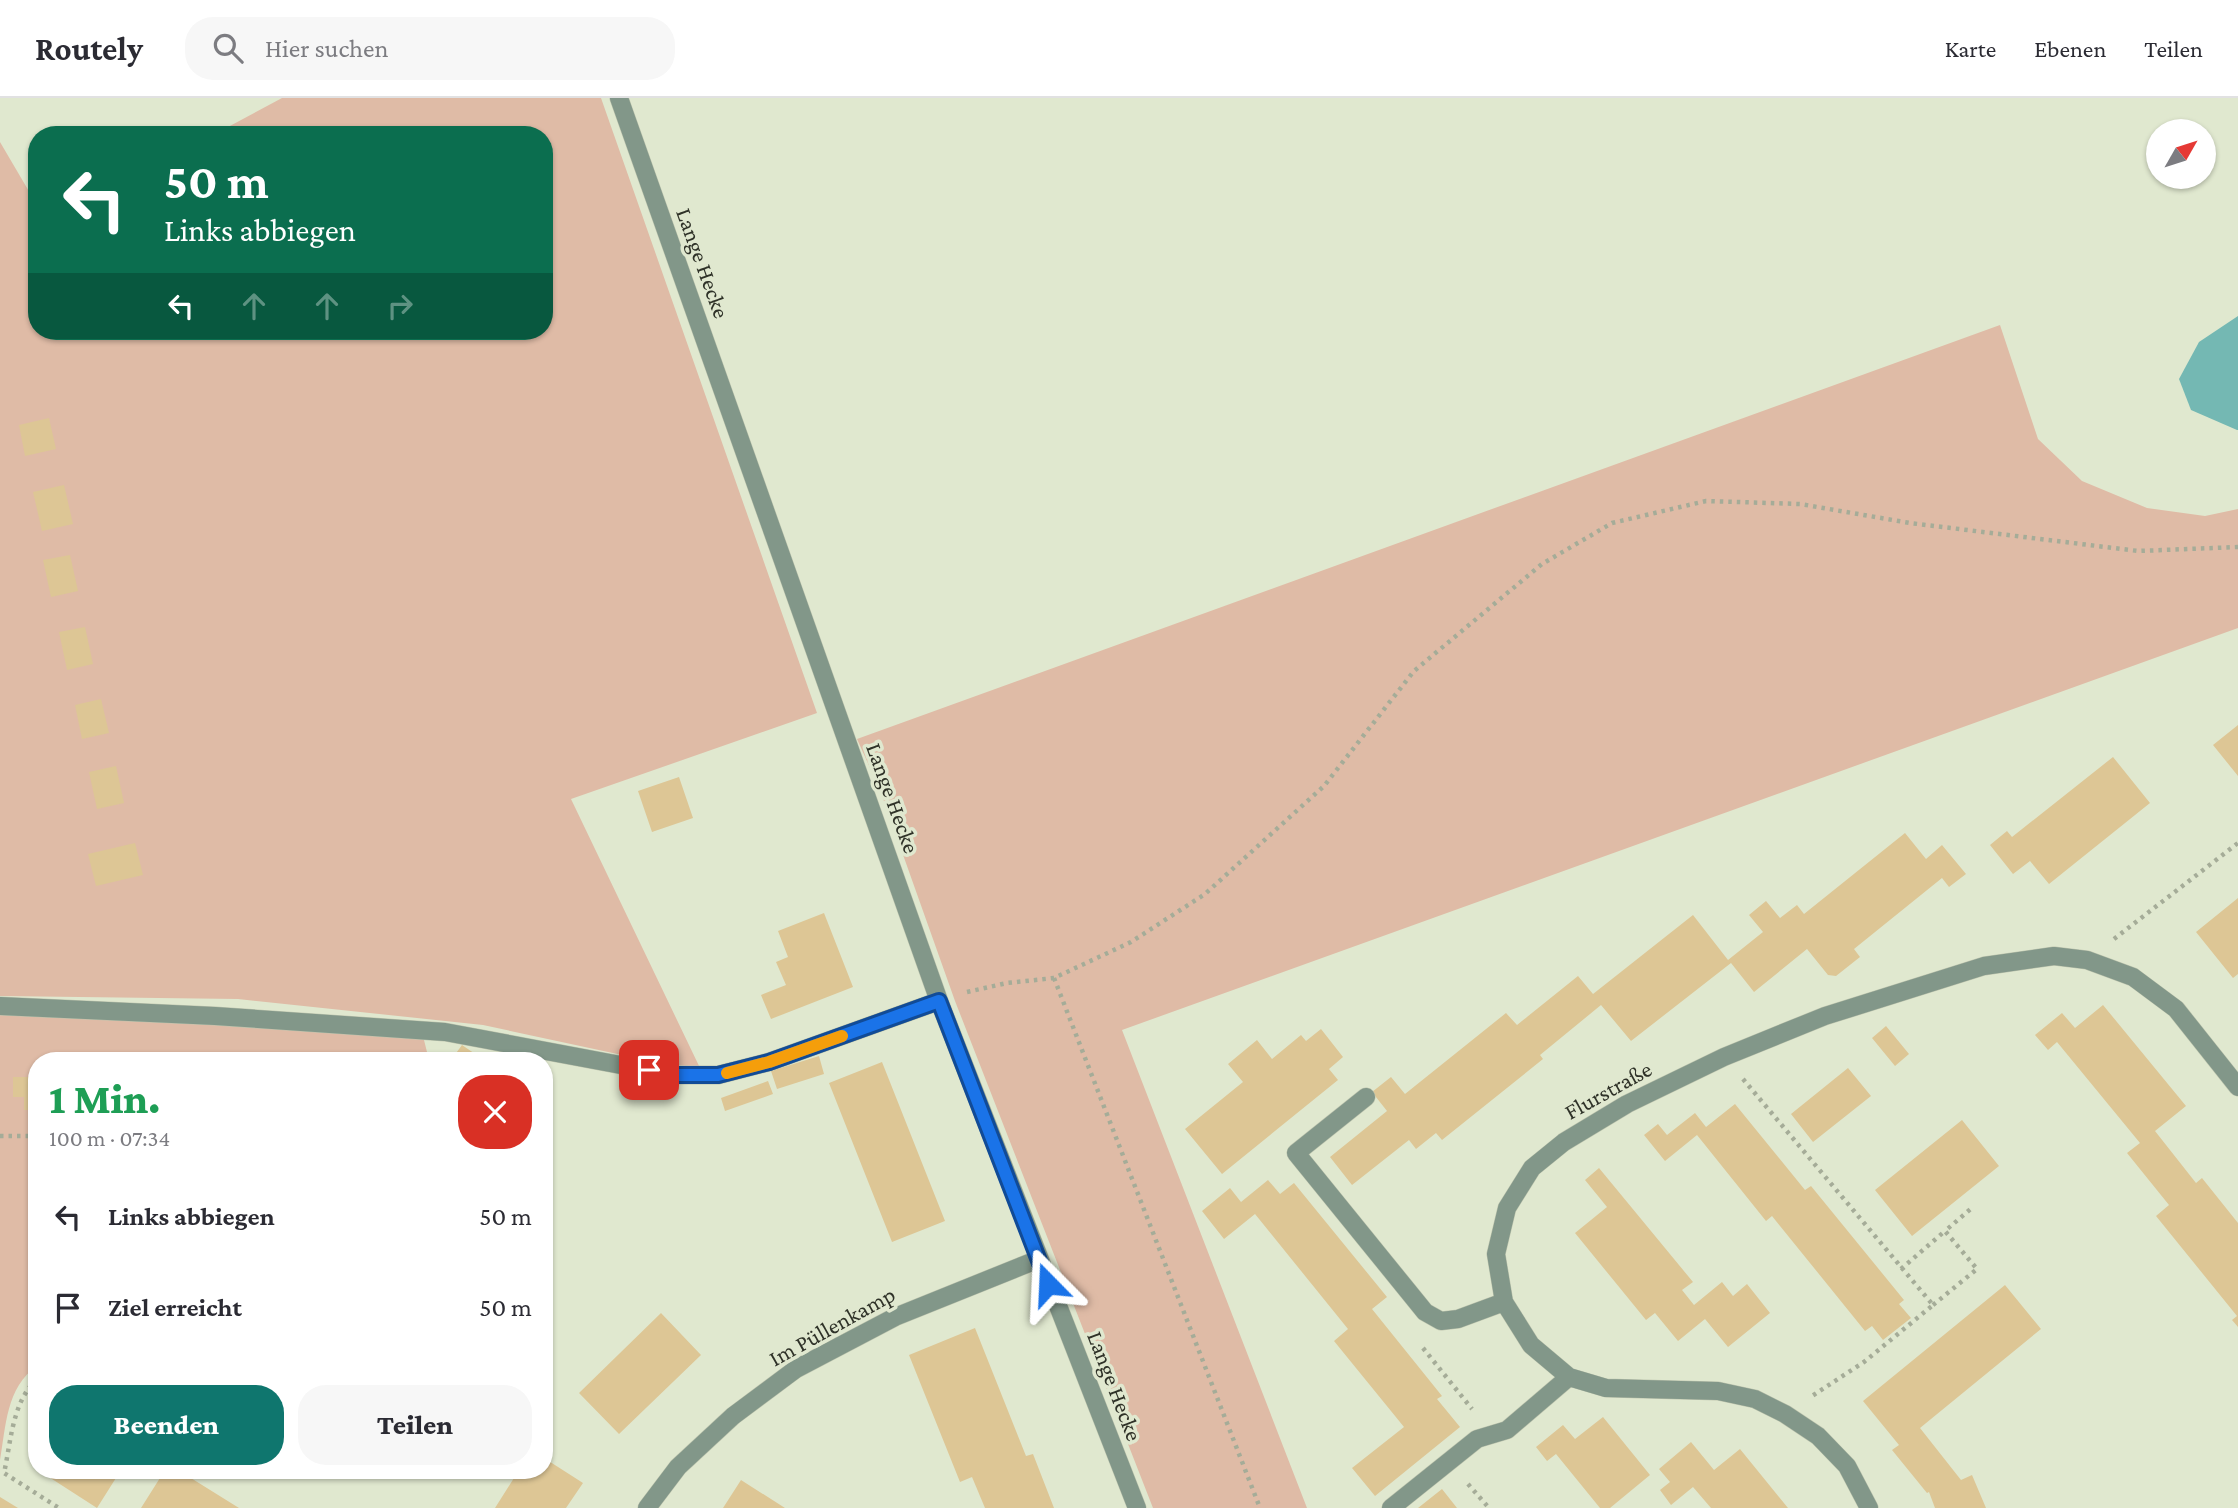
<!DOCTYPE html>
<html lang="de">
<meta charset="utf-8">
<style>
:root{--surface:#fff;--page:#f7f7f7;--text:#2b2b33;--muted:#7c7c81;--line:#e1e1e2;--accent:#0f766e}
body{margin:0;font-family:"Crimson Pro",serif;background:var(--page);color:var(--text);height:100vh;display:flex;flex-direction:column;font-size:26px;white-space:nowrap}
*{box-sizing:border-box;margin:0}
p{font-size:23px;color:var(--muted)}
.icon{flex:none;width:38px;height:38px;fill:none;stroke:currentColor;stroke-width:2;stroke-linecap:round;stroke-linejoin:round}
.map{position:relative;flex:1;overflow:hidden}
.sheet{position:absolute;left:28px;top:954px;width:525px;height:427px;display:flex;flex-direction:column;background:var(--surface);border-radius:28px;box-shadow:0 2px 5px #0004}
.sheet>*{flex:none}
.guide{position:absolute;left:28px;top:28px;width:525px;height:214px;border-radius:28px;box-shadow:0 2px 5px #0004;background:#0b6e4f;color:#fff;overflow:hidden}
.needle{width:46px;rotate:51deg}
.buttons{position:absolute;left:2146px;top:21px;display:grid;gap:14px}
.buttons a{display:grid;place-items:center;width:70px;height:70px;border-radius:50%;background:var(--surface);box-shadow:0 2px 5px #0004;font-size:35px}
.pin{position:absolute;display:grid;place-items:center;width:60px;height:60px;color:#fff;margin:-30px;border-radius:14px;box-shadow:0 4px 10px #0006}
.me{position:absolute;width:77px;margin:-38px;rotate:339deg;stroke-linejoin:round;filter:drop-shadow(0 0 5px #0008)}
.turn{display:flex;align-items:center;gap:24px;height:147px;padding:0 21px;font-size:32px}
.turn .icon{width:91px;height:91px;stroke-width:2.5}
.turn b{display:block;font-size:49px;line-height:60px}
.lanes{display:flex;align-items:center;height:66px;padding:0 21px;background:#0003;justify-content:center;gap:35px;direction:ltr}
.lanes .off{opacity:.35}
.round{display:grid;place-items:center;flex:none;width:74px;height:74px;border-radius:28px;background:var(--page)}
.overview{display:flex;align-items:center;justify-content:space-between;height:119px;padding:0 21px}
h1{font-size:42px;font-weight:800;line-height:52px;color:#1e9e55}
.button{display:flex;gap:14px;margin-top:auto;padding:14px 21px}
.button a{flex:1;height:80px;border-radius:28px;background:var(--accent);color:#fff;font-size:28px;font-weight:800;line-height:80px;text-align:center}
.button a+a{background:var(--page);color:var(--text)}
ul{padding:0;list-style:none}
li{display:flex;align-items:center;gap:21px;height:91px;padding:0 21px}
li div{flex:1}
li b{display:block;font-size:26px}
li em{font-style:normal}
header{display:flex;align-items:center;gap:42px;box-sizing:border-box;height:98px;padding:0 35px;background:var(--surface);border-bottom:2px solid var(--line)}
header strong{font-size:33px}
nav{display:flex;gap:38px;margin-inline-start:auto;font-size:24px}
.search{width:490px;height:63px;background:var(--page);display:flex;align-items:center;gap:18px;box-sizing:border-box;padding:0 24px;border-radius:28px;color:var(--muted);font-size:26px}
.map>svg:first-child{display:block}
.green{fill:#dfbba6}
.water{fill:#74b8b3}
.building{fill:#ddc695}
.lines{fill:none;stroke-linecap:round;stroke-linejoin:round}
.minor-casing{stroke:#bdc4ae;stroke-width:19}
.path{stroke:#a5ac98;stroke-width:4.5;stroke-dasharray:3.5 5;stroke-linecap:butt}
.minor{stroke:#829789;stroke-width:18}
.route-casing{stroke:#114b97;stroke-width:18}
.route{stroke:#1a73e8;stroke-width:12}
.slow{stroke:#f59e0b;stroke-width:12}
.labels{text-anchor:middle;stroke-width:7;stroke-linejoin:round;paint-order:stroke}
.street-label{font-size:23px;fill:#2f3228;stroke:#e0e8cf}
</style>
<header>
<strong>Routely</strong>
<div class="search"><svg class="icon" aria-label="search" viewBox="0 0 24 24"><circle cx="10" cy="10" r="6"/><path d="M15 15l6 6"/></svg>Hier suchen</div>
<nav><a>Karte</a><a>Ebenen</a><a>Teilen</a></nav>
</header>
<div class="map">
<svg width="2238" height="1410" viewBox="0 0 2238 1410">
<rect width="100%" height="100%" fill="#e0e8cf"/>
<path class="green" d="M282,0h319l216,615 -246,86 129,269 -50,-7 -167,-36 -245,-26 -238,-3v-854l37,63v126h507v-196h-331z
M2000,227l38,114 44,42 65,27 58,8 33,-7v119l-1116,402 185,478h-154l-198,-507 -75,-211 -23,-51z
M0,916l239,8 184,14 6,24h-392v306c-31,21 -31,61 -37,94z"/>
<path class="water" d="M2238,218v114h-1l-46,-20 -12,-31 20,-37z"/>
<path class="building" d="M49,320l7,31 -31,7 -6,-31z
M64,387l9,39 -31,7 -9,-39z
M70,457l8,36 -27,6 -8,-37z
M85,529l8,37 -26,6 -8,-38z
M101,601l8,34 -27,6 -7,-34z
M2238,627v51l-25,-31z
M2113,659l37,46 -101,81 -19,-23 -17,13 -23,-29 17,-14 5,6z
M116,668l8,37 -27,6 -8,-37z
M679,679l14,41 -41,14 -14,-41z
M1905,735l21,26 16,-14 24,29 -17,13 -7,-9 -88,71 6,8 -24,19 -8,-1 -21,-26 -53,43 -23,-29 -100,78 -30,-36 -61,50 3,4 -101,81 -6,-7 -20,16 -7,-9 -57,45 -22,-28 57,-46 -15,-19 19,-15 14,17 101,-81 11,12 61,-49 15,18 100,-79 35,45 35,-28 -14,-17 17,-14 14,17 17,-13 7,9z
M135,745l8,32 -47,11 -8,-32z
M2238,800v76l-5,4 -37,-46z
M824,815l29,74 -82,32 -10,-24 25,-10 -10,-23 12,-5 -10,-26z
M2103,907l83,101 -31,25 41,52 6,-5 36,45v104l-6,-7 5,-4 -81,-100 13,-11 -42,-52 13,-10 -83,-101 -9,8 -13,-15 27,-22 13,15z
M1886,928l23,28 -14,12 -23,-28z
M1321,931l22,28 -14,12 9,11 -116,94 -37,-45 58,-47 -15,-18 29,-24 15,19 29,-24 5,6z
M462,947l22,15h-33z
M819,958l5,18 -47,15 -6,-18z
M882,964l63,159 -53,21 -63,-159z
M1848,970l23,28 -58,46 -22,-28z
M13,979h18l1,33h-8v-13h-11z
M768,983l5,13 -48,17 -4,-13z
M1735,1006l70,86 6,-4 93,114 -5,4 12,14 -28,22 -11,-14 -7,5 -93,-115 -6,5 -69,-86 -32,26 -21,-26 14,-11 9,11 28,-22 11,14z
M1962,1022l37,46 -87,70 -37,-46z
M1599,1070l94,114 -11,8 12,15 28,-23 11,14 14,-12 23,29 -42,34 -23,-28 -27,22 -23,-28 -9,7 -71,-87 32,-26 -22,-27z
M1268,1082l12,14 14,-11 93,114 -15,12 70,87 -5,3 23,28 -85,69 -23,-28 52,-41 -70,-86 14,-12 -93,-115 -31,25 -22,-28 28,-23 11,14z
M2005,1187l36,44 -121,99 41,52 11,-5 14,33h-51l-6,-16 -2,1 -35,-43 7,-5 -36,-44z
M661,1215l40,42 -82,79 -40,-41z
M975,1230l51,128 7,-2 21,54h-69l-13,-31 -12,5 -51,-127z
M1603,1319l47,58 -40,33h-10l-44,-54 -9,7 -11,-14 27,-22 12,14z
M1691,1344l23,28 26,-21 48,59h-77l-18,-21 -22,18 -11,-15 10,-8 -11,-13z
M544,1360l39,25 -17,25h-71l24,-38h25z
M38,1372h83l-24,38z
M165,1372h13l61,38h-98z
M741,1382l44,28h-62z
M1442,1391l15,19h-39z
M0,1399l18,11h-18z"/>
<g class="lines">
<defs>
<path id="minor" d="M619,0l320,903 198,507
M0,908l215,10 230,16 229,43h44l51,-13 170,-61
M1366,999l-70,56 129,159 16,9 17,-2 46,-17
M647,1410l31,-41 55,-51 63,-47 99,-52 144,-58
M1391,1410l86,-69 30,-9 62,-53
M1869,1410l-22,-42 -29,-30 -33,-22 -30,-15 -37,-8 -112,-3 -37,-11 -38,-32 -27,-43 -8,-48 11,-46 25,-40 32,-26 63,-38 97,-47 101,-41 159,-50 70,-10 33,4 46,17 43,32 62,78"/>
</defs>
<use href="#minor" class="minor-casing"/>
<path class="path" d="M2114,841l124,-96
M1054,880l206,530
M967,894l40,-9 47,-5 77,-36 74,-48 119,-108 90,-115 128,-107 70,-41 94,-22 94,3 110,19 228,28 100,-4
M1743,981l190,226 -69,57 -52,34
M0,1038h37
M1901,1171l44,-38
M1933,1207l44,-36 -32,-38 28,-24
M1423,1250l49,61
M37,1281c-25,23 -26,63 -33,94l55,35
M1468,1386l21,24"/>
<use href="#minor" class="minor"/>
</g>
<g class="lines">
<defs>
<path id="route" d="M649,972l25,5h44l51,-13 170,-61 109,283"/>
</defs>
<use href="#route" class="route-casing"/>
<use href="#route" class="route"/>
<path class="slow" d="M727,975l42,-11 73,-26"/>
</g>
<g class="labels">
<g class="street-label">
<text transform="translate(703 165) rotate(70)" y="8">Lange Hecke</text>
<text transform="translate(893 700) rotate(70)" y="8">Lange Hecke</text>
<text transform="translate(1608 992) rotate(-29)" y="8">Flurstraße</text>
<text transform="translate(832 1228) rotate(-29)" y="8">Im Püllenkamp</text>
<text transform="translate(1115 1288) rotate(69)" y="8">Lange Hecke</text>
</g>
</g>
</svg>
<div class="buttons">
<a><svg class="needle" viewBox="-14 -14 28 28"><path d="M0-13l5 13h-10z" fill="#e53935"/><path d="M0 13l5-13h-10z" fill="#7c7c81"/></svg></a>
</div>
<div class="pin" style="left:649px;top:972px;background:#d93025"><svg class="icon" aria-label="arrive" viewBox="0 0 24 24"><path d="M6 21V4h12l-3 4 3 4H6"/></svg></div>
<svg class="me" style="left:1048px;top:1186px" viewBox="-20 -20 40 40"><path d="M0-17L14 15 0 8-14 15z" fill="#1a73e8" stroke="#fff" stroke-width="4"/></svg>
<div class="guide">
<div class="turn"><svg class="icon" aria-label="left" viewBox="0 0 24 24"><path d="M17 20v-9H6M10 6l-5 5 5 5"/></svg><div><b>50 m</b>Links abbiegen</div></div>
<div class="lanes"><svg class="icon" aria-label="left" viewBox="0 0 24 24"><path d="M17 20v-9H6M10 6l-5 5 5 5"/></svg><svg class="icon off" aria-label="ahead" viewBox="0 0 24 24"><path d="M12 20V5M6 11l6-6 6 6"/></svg><svg class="icon off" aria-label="ahead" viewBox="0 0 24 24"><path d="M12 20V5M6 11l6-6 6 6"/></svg><svg class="icon off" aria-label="right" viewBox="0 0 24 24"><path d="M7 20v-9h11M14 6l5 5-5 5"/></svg></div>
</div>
<section class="sheet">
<div class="overview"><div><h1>1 Min.</h1><p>100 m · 07:34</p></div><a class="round" style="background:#d93025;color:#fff"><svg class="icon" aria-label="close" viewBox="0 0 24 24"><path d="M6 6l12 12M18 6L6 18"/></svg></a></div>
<ul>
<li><svg class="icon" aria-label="left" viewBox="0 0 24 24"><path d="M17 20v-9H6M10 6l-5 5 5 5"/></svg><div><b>Links abbiegen</b></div><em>50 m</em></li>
<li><svg class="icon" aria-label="arrive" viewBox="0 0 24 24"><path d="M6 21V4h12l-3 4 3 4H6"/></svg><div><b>Ziel erreicht</b></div><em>50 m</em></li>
</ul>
<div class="button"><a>Beenden</a><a>Teilen</a></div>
</section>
</div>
